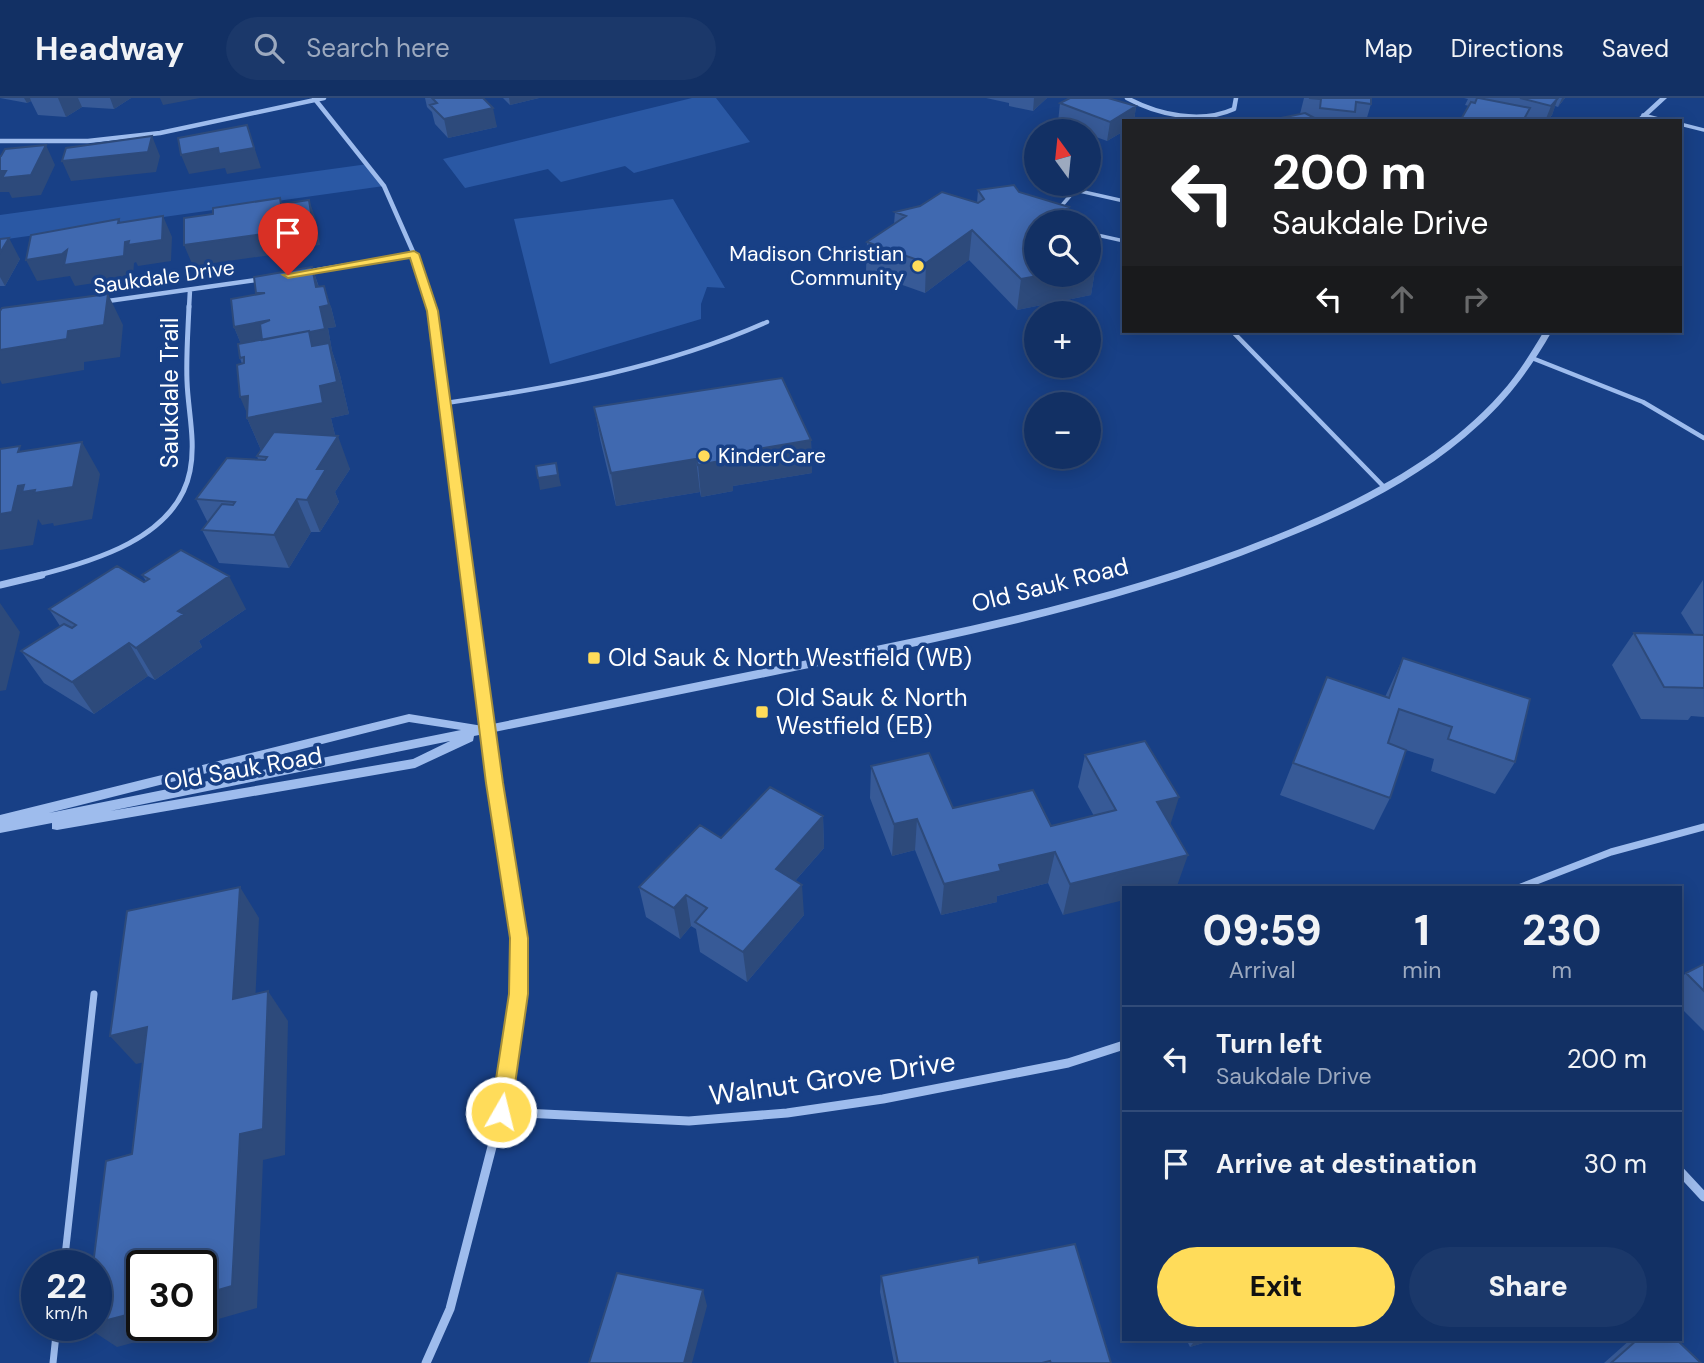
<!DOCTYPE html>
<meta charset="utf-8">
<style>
:root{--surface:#123064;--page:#1b386a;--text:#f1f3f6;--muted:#9ca9bf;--line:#314b78;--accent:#ffdc5a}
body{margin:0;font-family:"DM Sans",sans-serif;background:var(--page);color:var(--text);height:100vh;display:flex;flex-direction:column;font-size:26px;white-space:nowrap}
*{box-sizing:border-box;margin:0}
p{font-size:23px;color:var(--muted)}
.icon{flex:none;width:38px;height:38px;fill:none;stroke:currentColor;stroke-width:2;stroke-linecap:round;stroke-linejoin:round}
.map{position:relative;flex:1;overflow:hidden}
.details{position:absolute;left:1122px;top:788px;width:560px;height:455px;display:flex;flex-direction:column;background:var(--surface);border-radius:0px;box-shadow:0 4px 18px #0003,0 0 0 2px var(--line)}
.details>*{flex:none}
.guide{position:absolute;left:1122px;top:21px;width:560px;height:214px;border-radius:0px;box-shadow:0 4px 18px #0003,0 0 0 2px var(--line);background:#202124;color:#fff;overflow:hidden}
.needle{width:46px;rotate:345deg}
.buttons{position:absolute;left:1024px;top:21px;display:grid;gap:14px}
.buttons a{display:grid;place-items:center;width:77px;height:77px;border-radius:50%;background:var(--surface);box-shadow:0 4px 18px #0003,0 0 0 2px var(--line);font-size:35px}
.speed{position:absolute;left:21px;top:1152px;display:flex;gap:14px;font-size:35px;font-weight:700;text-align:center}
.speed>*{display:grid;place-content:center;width:91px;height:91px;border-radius:50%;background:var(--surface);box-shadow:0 4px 18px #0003,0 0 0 2px var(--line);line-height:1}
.speed small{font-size:18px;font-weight:400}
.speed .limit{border:4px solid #111;border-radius:10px;background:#fff;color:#111}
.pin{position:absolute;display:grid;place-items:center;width:60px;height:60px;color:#fff;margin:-72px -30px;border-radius:50% 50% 50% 0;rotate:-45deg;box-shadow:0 0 7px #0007}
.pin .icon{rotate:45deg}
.me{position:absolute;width:77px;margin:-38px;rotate:8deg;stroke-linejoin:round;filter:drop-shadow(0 0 5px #0008)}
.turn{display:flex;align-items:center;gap:24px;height:147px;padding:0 35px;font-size:32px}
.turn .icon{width:91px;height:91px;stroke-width:2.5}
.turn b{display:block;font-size:49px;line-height:60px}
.lanes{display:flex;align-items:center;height:66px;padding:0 35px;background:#0003;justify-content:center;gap:35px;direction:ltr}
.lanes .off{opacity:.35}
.eta{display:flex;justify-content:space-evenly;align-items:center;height:119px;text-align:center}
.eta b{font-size:42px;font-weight:800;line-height:49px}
.button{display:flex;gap:14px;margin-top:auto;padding:14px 35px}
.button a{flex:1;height:80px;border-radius:42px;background:var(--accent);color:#111;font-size:28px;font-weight:800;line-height:80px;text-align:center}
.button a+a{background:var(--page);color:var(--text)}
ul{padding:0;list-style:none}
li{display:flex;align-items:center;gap:21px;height:105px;padding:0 35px;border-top:2px solid var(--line)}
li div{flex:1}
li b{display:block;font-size:26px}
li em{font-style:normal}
header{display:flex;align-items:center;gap:42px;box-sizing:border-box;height:98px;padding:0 35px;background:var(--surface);border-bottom:2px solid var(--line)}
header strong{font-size:33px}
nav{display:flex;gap:38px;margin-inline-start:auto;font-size:24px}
.search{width:490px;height:63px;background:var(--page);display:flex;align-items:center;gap:18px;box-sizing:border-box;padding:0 24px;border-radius:38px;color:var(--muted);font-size:26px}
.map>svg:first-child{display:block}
.green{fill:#2a58a4}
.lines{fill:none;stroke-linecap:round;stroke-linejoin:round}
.service-far2{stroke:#9ebced;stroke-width:3.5}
.service-far1{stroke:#9ebced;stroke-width:4.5}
.service{stroke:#9ebced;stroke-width:7}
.minor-far3{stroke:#9ebced;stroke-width:4.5}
.minor-far2{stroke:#9ebced;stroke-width:5}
.minor-far1{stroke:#9ebced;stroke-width:7}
.minor{stroke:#9ebced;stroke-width:9}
.tertiary{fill:#9ebced;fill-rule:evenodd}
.wall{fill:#375a97}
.shaded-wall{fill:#2d4a7b}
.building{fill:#4069b0;stroke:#2d4a7b;stroke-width:2}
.route{fill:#ffdc5a;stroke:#a68f3a;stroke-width:2}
.poi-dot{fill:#ffdc5a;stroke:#184086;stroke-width:2.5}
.labels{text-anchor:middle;stroke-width:7;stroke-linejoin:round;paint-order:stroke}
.far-poi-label{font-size:21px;fill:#fff;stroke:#184086;text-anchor:end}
.far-street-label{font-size:21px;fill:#fff;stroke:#184086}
.street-label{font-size:24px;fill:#fff;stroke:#184086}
.poi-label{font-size:24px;fill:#fff;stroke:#184086;text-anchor:start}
.near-street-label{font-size:28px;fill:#fff;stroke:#184086}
</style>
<header>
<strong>Headway</strong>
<div class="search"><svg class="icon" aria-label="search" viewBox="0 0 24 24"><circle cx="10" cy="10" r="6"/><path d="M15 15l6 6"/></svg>Search here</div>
<nav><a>Map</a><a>Directions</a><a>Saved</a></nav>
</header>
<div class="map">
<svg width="1704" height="1265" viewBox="0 0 1704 1265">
<rect width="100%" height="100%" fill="#184086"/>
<path class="green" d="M692,0h24l34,44 -116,31 -9,-7 -64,16 -13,-13 -83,19 -22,-29z
M368,66l16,22 -384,54v-25z
M673,101l52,89 -18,-1 -6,17v15l-151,45 -36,-145z"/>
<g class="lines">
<path class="service-far2" d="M1643,17l23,6
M1680,26l24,6
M1058,112l17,-20 49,11
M1088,135l36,8"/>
<path class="service-far1" d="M1232,233l153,157
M1532,260l111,44 61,36
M446,305c110,-16 218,-35 321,-81"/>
<path class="service" d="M64,1167l30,-271
M53,1265l4,-38"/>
<path class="minor-far3" d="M314,0l70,88 30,68 17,54
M1127,0c31,17 74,26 107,11l2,-11
M0,43h88l72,-8 164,-35
M306,174l108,-18
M101,204l162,-23
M189,210l1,-18"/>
<path class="minor-far2" d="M430,208l39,270
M35,478c57,-14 142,-38 155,-105 6,-30 -2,-60 -3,-90 -1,-25 1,-50 2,-75"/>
<path class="minor-far1" d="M469,477l48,346
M0,487l42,-10
M1521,789l90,-35 93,-25"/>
<path class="minor" d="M501,1014l188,9 98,-8 96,-14 185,-36 56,-18
M1680,1073l24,26
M426,1265l24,-54 51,-197 18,-118 -3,-75"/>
<path class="tertiary" d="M1660,0h7l-25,23h-7z
M1544,233h8c-20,35 -42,66 -72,93 -57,53 -128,88 -199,116 -145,60 -299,93 -452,124 -118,24 -236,48 -355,72l-1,5 -58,27 -358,62 -5,-1v-6l-52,10v-18l409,-101 74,12c116,-24 232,-47 349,-71 150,-30 301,-62 444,-120 81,-33 166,-75 225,-142 17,-19 30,-40 43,-62zM409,624l52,8 -412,83zM450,643l-37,18 -303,52z"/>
</g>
<path class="wall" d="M0,0h131l-17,11 -32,-2 -16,10 -28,-2 -7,-14 -4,2z
M425,0h58l14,29 -49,11 -13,-14 -3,-12 -5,-5z
M503,0h36l-29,7z
M986,0h61l-14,13 -24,-5v-3z
M1304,0h67v6l-5,17h-90v-2l24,-5z
M1464,0h101l-7,9 -3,-1 -3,9 -5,6h-87l9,-15 -4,-1 3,-6z
M1060,5l76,3 -2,15h-10v10l-17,10 -19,-7v-3h-7l-23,-9z
M978,92l41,2 50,15 -2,15h-31l60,42 -5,31 -74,15 -48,-50 -44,33 -59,-21 1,-30 27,-18 1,-12 82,-9z
M0,141l20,20 -15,27h-5z
M312,169l7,20 12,20 5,20 -8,1 4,23 8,24 9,39 -18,4 4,17 -5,1 20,33 -15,23 4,10 -19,30h-9l-22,36 -70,-5 -17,-33 6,-7 -12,-24 62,-40 -1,-3 4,-6 -14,-32 -5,-54 -2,-6 1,-14 -7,-17 23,-32 -1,-2z
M594,309l217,33 1,33 -79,13v5l-32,6 -1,-5 -84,14 -16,-67z
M142,477l104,34 -47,32 3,6 -47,33 -7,-4 -54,38 -50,-31 -23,-32 39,-25 -11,-17 95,-27 2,-1z
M1703,482l1,137 -13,-1 -3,4 -47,-1 -29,-54 22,-32 60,1 -13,-21z
M1403,560l112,104 -20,32 -64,-23 3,-12 -28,-9 -16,48 -16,32 -94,-35 47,-118 58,20z
M1085,657l85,70 7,61 -5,1h-48l-61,28 -15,-32 -51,13v6l-56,13 -26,-65 -23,6 -22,-58 1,-32 82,42 98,18 43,-10 -16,-29z
M823,718l1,32 -29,33 9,34 -57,67 -47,-30 -4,-23 -5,-3 -11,13 -34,-22 -7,-30 82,-49z
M1704,866v67l-24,-24v-28l6,-6z
M881,1178l230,87h-217l-14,-71z
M1186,1241h30l-26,8z
M1631,1241h45l25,24h-97z"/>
<path class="shaded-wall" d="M24,0h6l1,3 -4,2z
M58,0h20l4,9 -16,10z
M110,0h21l-17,11z
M160,0h40l-37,7z
M509,0h30l-29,7z
M1034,0h13l-14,13z
M1558,0l-6,17 -5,6h-2l6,-15z
M1562,0h3l-7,9z
M1136,8l-2,15h-10v10l-17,10 3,-19z
M493,10l4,19 -49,11 -4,-19z
M247,27l14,43 -34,6 -2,-6 -36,6 -8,-19z
M152,38l8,20 -4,16 -85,9 -9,-20z
M46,47l9,20 -14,30 -29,3 -3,-6h-9v-21z
M309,102l7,20 4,25 -35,5v3l-92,13 -9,-21 93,-16z
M1069,109l-2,15h-16v-1z
M163,118l9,21 -1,24 -33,5 -2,-4 -2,1 -1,14 -58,9 -5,-10 -33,5 -11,-21 41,-10 51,-27 1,-4 9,21z
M972,132l-3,30 -44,33 1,-30z
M9,140l11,21 -15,27 -5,-9v-24z
M1096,166l-5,31 -74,15 4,-31 22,-4h45v-9z
M312,169l7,21 5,-2 7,21 5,20 -8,1 4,23 8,24 9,39 -18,4 4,17 -74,15 -14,-32h2l-9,-21 8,-1 -5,-47 -9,-22 82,-40z
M108,196l15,31 -3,32 -36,5v8l-82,14 -2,-4v-30l68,-19z
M338,338l12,33 -15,23 4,10 -19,30 -13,-32 10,-31z
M811,342l1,33 -79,13v5l-32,6 -3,-32 31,-11z
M82,344l18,32 -8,45 -38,7 -1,-3 -11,2 -4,-6 -5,26 -33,5v-36l18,-28z
M696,361l4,33 -84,14 -5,-33z
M556,365l5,23 -21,4 -2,-12z
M297,401l14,33 -22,36 -15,-33z
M229,478l17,33 -47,32 3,6 -47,33 -19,-32 42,-37z
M0,505l20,29 -14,58 -6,1z
M129,545l19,33 -54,38 -22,-32z
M1179,699l-10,32 -12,-27z
M823,718l1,32 -46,52 -2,-31z
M917,721l-2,31 -23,6 2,-32z
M1055,754l-7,31 -51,13v6l-56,13 3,-31 55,-19z
M1188,757l-11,31 -5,1h-48v13l-61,15 7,-31z
M802,787l2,30 -57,67 -4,-30z
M240,789l19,31 -5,110 -21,-29z
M686,797l5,31 -11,13 -6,-31z
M268,893l20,30 -3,134 -22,5 -6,148 -56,16v-29l39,-161z
M147,929l25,29 -36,8 -26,-28z
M703,1192l4,16 -15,57h-8z
M142,1213v14h57l-82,22 -32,-21 11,-1v-2z
M1196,1241h20l-26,8z"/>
<path class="building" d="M432,0h51l10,10 -49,11 -14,-14 7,-2z
M1070,0h38l28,8 -26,16 -50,-19z
M1309,0h62v6l-15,-2 -1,10 -35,-4 1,-9z
M1477,0h2l51,10 -7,13h-63l11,-19 4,1z
M1520,0h38l-7,8z
M1305,15l15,8h-41l-3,-2z
M1145,20l17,3h-18z
M247,27l7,23 -35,6 -1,-6 -37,7 -3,-17z
M152,38l-4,16 -86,9 4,-13z
M46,47l-15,30 -29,3 4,-7h-6v-15h1l4,-7z
M1014,87l5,7 50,15 -18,14 2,1h-17v53h7l-22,4 -49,-49 -46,33 -59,-21 39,-26 -11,-4 25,-6 22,-14 36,11 6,-4 -6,-9z
M280,100l1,6 28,-4 4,25 -36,4v3l-93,13v-27l29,-4v-6z
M163,118l-1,24 -34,5 1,-4 -4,1 -1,14 -60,9 3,-15 -5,4 -36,6 5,-25 88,-16 -1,4z
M9,140l-9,15v-14z
M1088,159l8,7 -8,2z
M312,169l4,20 8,-1 5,19 -9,2 5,22 -15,3 -1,-1 -47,9 -2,-16 10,-4 -36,7 -3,-28 34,-6h-9l-2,-16z
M108,196l-4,31 -36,6 -1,8 -67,11v-39l2,-3z
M309,233l3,15 17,-3 8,39 -17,4 3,17 -76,15 1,-22 -8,1 -3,-32 7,-2v-6l-4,1 -2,-14z
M782,280l29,62 -82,14 2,5 -33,6 -2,-6 -85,14 -17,-66z
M274,334l64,4 -21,33h9l-19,31 -10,-1 -23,36 -72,-5 20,-26 11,1 2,-3 -39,-3 31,-41 38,2 2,-3 -10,-1z
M82,344l-9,45 -39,6 1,-3 -13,2 2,-7 -6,1 -6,26 -12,2v-65l20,-3 -2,6z
M556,365l2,12 -20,3 -2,-12z
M181,452l48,26 -51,35 6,3 -48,34 -7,-5 -57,39 -51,-31 43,-27 8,4 4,-3 -27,-16 68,-43 27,16 5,-3 -7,-4z
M1634,535l70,2v53l-40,-1z
M1403,560l127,41 -15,63 -67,-23 4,-12 -53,-18 -11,34 18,7 -16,48 -97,-35 34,-86 62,21z
M1145,643l34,56 -22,5 31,53 -118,29 -15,-32 -56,13 2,6 -57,13 -27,-65 -23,5 -23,-58 58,-13 24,55 80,-18 18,36 65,-16 -31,-55z
M770,689l53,29 -47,53 26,16 -59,67 -48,-30 12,-14 -21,-13 -12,13 -35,-21 61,-62 21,13z
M240,789l-7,112 35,-8 -5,138 -23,5 -8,152 -31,9v-30h-59v46l-46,12v-58h-3l13,-104 26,-7 15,-127 -37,9 17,-125z
M1704,866v27l-18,-18z
M1075,1146l36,119h-60l-1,-2 -8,2h-144l-17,-87 97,-19 1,6z
M617,1175l86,17 -19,73h-95z
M1638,1241h38l25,24h-90z"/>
<path class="route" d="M414,153l5,3 19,57 65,472 25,155v56l-17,118 -3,7 -7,3 -7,-3 -3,-7 18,-118 1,-56 -24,-155 -59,-472 -17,-53 -122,20 -5,-3z"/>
<g class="poi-dot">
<circle cx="918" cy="168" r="7"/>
<circle cx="704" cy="358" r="7"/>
<rect x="587" y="553" width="14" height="14" rx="3.5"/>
<rect x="755" y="607" width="14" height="14" rx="3.5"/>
</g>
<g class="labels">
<g class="far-poi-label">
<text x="904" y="163">Madison Christian<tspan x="904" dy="24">Community</tspan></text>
<text x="718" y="365" text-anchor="start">KinderCare</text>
</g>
<g class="far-street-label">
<text transform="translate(164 179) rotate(-8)" y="7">Saukdale Drive</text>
</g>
<g class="street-label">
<text transform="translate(170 295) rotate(-90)" y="8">Saukdale Trail</text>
<text transform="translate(1050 487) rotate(-14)" y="8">Old Sauk Road</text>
<text transform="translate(243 671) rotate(-10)" y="8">Old Sauk Road</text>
</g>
<g class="poi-label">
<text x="608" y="568">Old Sauk &amp; North Westfield (WB)</text>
<text x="776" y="608">Old Sauk &amp; North<tspan x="776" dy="28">Westfield (EB)</tspan></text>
</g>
<g class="near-street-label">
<text transform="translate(832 980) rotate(-8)" y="10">Walnut Grove Drive</text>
</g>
</g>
</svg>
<div class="buttons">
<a><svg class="needle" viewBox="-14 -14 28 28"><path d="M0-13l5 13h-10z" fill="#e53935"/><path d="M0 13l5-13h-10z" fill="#9ca9bf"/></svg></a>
<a><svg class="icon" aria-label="search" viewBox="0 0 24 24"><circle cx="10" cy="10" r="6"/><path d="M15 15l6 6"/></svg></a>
<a>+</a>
<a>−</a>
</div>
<div class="speed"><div>22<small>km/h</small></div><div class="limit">30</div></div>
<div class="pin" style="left:288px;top:177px;background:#d93025"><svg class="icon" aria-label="arrive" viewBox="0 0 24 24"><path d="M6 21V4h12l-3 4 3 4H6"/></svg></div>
<svg class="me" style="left:501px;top:1014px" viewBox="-20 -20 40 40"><circle r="17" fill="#ffdc5a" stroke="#fff" stroke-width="3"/><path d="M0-11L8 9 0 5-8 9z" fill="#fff"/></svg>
<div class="guide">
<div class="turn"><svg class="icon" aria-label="left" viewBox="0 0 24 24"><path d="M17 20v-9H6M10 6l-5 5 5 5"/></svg><div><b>200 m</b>Saukdale Drive</div></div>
<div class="lanes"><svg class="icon" aria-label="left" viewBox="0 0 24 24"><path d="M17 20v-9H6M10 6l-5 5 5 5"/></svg><svg class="icon off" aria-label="ahead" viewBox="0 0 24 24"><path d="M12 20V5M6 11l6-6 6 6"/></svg><svg class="icon off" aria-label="right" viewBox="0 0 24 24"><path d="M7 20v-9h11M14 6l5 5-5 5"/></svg></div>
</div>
<section class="details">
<div class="eta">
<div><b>09:59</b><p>Arrival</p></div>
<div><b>1</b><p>min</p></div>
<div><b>230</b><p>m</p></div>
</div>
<ul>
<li><svg class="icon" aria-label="left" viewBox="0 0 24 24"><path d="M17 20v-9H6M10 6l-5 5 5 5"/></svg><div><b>Turn left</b><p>Saukdale Drive</p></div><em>200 m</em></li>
<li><svg class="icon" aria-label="arrive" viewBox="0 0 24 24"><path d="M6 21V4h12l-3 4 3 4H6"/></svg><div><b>Arrive at destination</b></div><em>30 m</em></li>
</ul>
<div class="button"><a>Exit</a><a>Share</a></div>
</section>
</div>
